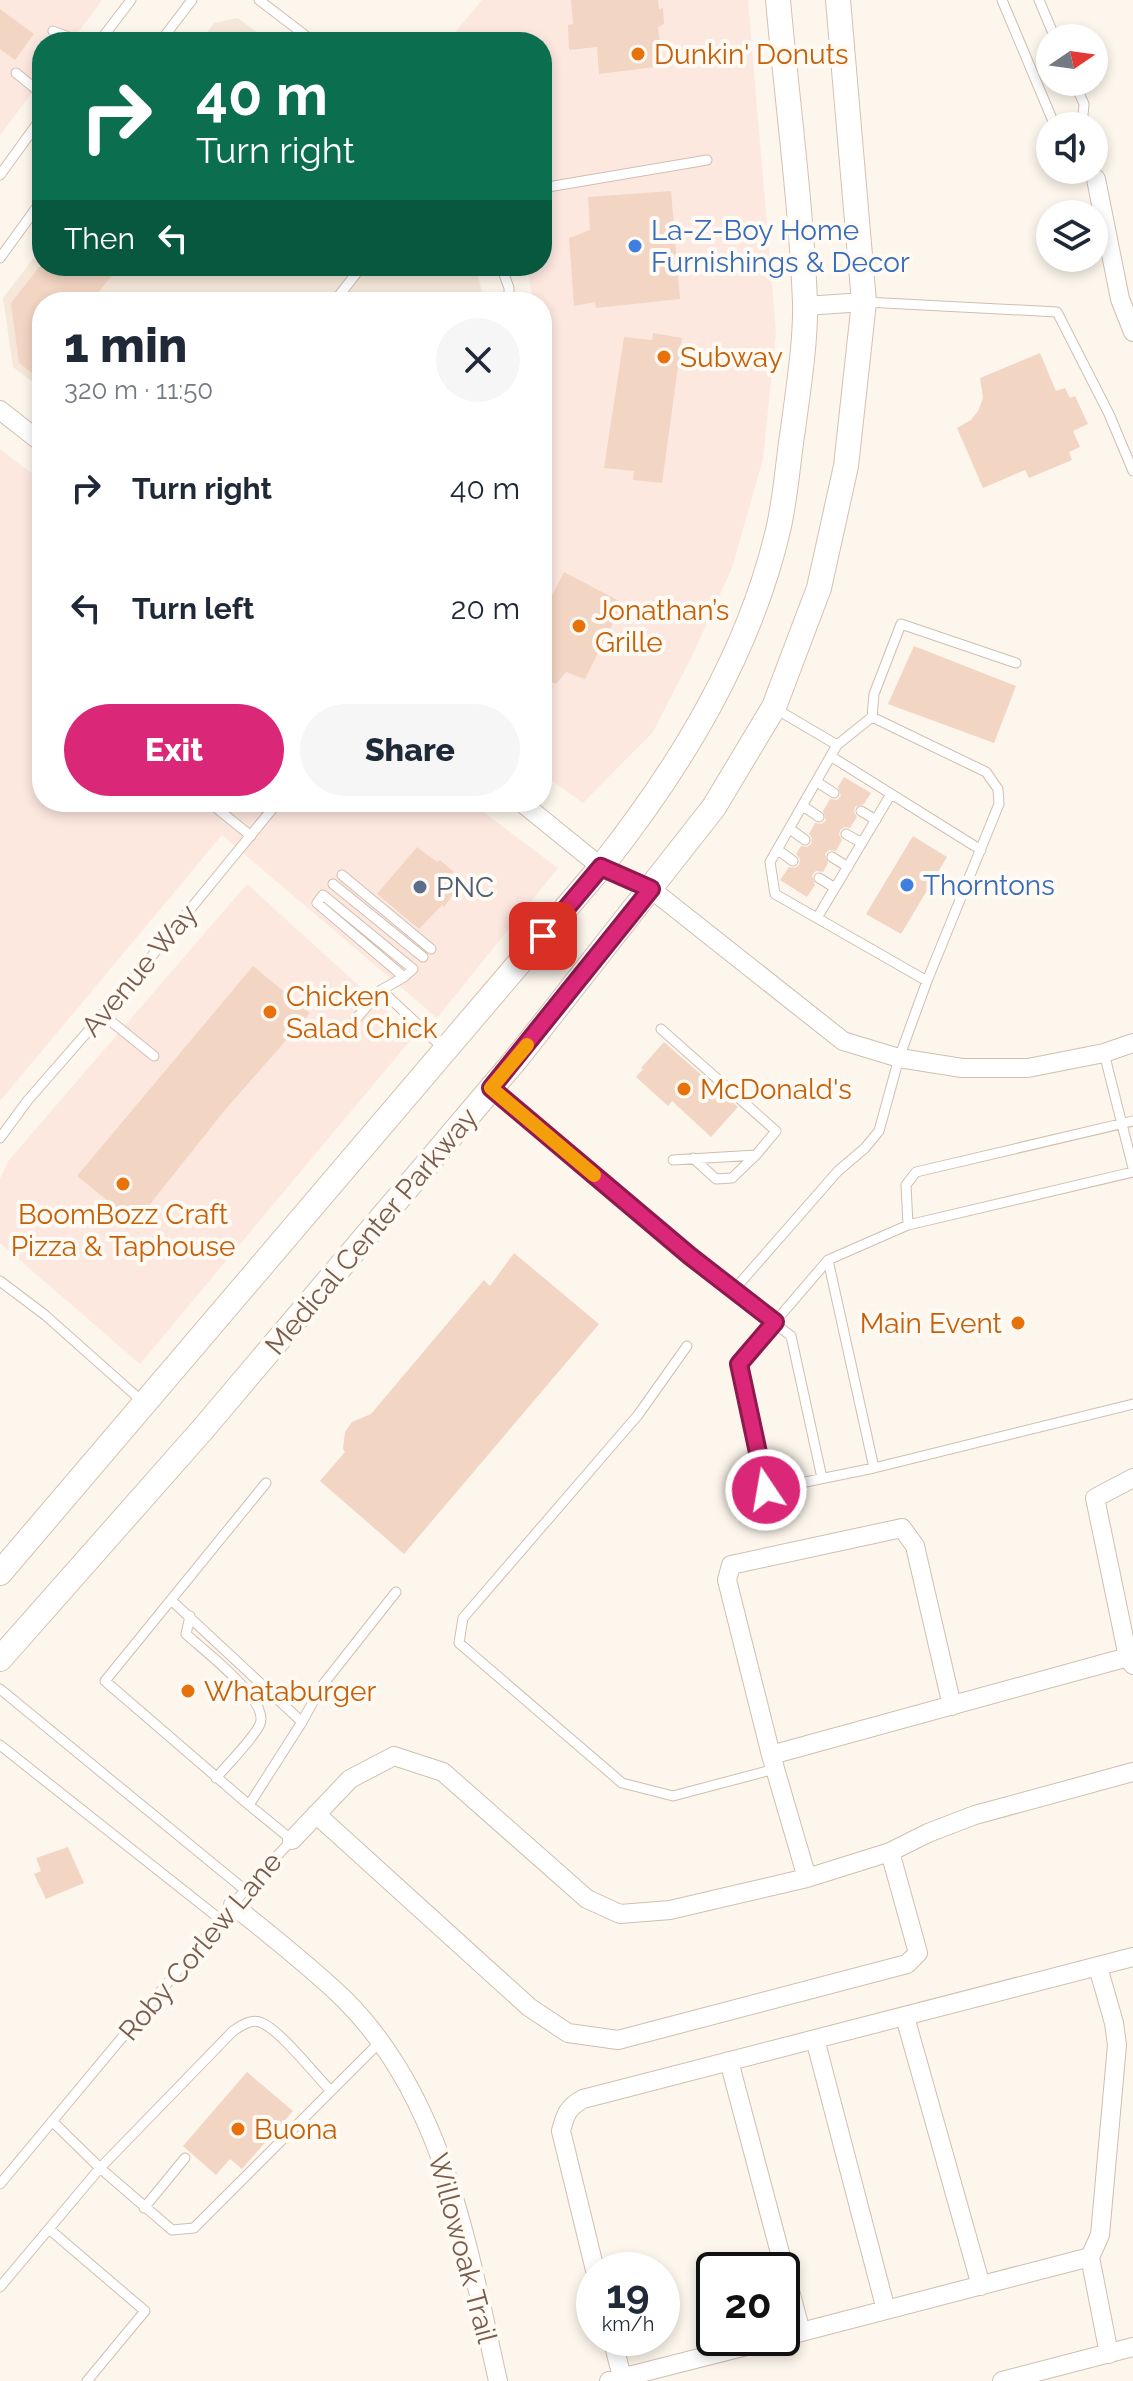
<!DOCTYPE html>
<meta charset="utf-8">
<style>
:root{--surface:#fff;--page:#f6f6f7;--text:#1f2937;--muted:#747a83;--accent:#db2777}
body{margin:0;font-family:Raleway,sans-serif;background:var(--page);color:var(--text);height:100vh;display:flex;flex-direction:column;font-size:30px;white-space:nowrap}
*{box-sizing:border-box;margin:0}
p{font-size:26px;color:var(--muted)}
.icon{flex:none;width:44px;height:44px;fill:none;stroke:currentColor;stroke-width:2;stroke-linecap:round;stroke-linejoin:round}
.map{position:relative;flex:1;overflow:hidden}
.drawer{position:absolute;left:32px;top:292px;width:520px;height:520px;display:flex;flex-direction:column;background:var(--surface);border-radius:32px;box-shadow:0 4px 12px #0003}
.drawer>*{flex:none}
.guide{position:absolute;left:32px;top:32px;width:520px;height:244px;border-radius:32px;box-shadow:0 4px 12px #0003;background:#0b6e4f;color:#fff;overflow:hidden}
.needle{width:52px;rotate:77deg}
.buttons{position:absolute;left:1036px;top:24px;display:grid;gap:16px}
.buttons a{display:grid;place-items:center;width:72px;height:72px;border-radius:50%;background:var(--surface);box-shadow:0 4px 12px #0003;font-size:40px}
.speed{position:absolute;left:576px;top:2252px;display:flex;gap:16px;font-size:40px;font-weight:700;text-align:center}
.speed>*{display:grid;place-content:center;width:104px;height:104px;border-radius:50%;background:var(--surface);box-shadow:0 4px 12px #0003;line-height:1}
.speed small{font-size:20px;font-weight:400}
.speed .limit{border:4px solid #111;border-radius:12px;background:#fff;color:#111}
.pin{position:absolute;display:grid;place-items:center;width:68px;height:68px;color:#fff;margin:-34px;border-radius:16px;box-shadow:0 4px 12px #0006}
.me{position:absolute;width:88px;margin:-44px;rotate:348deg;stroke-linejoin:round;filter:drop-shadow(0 0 6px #0008)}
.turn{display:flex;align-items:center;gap:28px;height:168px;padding:0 32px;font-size:36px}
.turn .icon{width:104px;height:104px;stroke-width:2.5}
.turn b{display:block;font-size:56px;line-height:68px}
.then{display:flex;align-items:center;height:76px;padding:0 32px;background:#0003;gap:16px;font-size:30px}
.round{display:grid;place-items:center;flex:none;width:84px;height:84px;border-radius:42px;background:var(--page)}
.headline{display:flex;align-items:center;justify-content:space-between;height:136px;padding:0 32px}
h1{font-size:48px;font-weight:800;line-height:60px}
.button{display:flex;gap:16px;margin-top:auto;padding:16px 32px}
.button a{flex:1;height:92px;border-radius:48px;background:var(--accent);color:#fff;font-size:32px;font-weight:800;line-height:92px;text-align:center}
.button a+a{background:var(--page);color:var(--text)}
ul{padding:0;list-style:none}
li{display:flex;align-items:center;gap:24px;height:120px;padding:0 32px}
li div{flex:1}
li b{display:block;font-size:30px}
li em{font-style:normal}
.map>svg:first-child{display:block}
.residential{fill:#f5e8da}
.commercial{fill:#fde8e0}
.building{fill:#f3d5c3}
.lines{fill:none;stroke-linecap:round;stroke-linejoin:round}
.service-casing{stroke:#d1beb0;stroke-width:11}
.minor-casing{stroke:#d1beb0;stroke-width:20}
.secondary-casing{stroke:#d6c0b0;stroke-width:26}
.service{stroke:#fff;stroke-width:9}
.minor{stroke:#fff;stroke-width:18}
.secondary{stroke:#fff;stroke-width:24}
.route-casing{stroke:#8e194d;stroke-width:20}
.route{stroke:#db2777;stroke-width:14}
.slow{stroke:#f59e0b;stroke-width:14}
.food-dot{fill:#e8710a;stroke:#fffaf3;stroke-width:3}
.shop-dot{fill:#3f7fe0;stroke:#fffaf3;stroke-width:3}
.service-dot{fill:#5c6f8a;stroke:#fffaf3;stroke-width:3}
.labels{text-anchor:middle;stroke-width:8;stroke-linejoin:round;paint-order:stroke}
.food-label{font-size:28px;fill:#c56008;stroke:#fffaf3;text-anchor:start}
.shop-label{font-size:28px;fill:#366cbe;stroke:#fffaf3;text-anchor:start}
.service-label{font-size:28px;fill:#4e5e75;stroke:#fffaf3;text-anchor:start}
.street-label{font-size:28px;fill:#7a5c4d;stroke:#fffaf3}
</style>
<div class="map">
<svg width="1133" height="2381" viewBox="0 0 1133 2381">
<rect width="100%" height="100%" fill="#fdf6ec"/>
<path class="residential" d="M238,18l32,24h-70l14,-19z
M42,247v19h434l8,36h-442v87l-29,-22 -10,-69z"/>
<path class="commercial" d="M0,0h102l-31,42h-29v38l-42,55z
M482,0h266l28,332 -13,127 -31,109 -41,90 -38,74 -70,71 -41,-29v-472h-9l-6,-36h15v-224h-95z
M0,449l42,32v321h428l88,66 -121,150 -215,-183 -222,266z
M247,884l167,152 -274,328 -140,-121v-64l9,-19z"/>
<path class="building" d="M571,0h87l1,9 4,-1 1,16 -6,3 5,39 -64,8 -2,-27 -28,3 -1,-25 5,-1z
M0,9l34,25 -19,26 -15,-11z
M671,191l9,108 -84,9 -1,-6 -21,4 -5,-68 21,-8 -2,-33z
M40,266h79l-28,36h-49v79l-23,-18 -8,-60z
M653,333l29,5 -20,145 -29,-3 1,-9 -30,-3 20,-131 28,3z
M1040,353l16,38 9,-3 5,10 5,-2 13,28 -15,7 7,16 -11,5 3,8 -43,18 -4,-8 -42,18 -26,-60 14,-8 7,-9 5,-13 -3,-20z
M564,572l59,31 -38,76 -19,-7 -10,12 -14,-6v-63z
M914,646l102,40 -22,57 -106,-39z
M844,777l27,16 -7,11 -9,3 -1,5 3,5 -7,11 -5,-1 -5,3 -1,5 3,5 -6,11 -7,-1 -4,4 3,9 -5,9 -7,-1 -4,4 3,10 -8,12 -27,-17 9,-13 6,1 4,-3 1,-6 -4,-5 5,-8 6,1 4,-3 1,-6 -3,-4 6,-11 6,1 5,-3 -3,-10 7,-12 7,1 4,-4 -3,-9z
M913,836l34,21 -46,77 -35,-20z
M417,847l20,15 3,-2 14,12 -3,2 10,9 -17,24 -2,-2 -23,24 -42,-35z
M253,966l57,47 -85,97 -90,113 -58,-47z
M664,1042l74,65 -27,30 -39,-36 -4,5 -32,-29 7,-8 -2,-1z
M514,1253l85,71 -195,230 -84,-73 25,-29 -2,-3 2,-17 7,-10 19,-8 113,-134 6,6z
M68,1847l16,36 -38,16 -12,-25 7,-3 -5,-13z
M247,2072l46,39 -51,58 -12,-10 -14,16 -33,-29z"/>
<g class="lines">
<defs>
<path id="service" d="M259,0l55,42
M1002,0l53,126
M1039,0l16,38
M53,31l28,11
M99,42l32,-42
M160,42l32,-42
M16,73l26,21
M1074,82l10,22 -2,22
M0,175l42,-58
M542,188l165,-28
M0,258l42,-58
M501,266l8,22v14
M334,302l28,-36
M865,302l192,10 52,102 24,57
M872,717l2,-23 27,-70 115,39
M837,745l35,-28 114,55 12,17 1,15 -72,177
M832,757l149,93
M817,782l17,11
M209,802l42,34
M803,806l16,11
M861,811l15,9
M790,829l15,11
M846,834l16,9
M778,850l15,11
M832,857l16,10
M342,875l89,74
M819,878l16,10
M333,884l90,73
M817,918l74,-124
M404,977l-87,-74 6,-8 90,74 -9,8 -23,13 62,58
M102,1014l52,42
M355,1020l26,-30
M661,1029l115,102 -20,24 -83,5
M1104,1053l29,115
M494,1090l239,201 105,-120 27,-23 14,-17 20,-73 28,-77 -152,-87 -5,-32 67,-117 -61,-36
M0,1138l28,-38 96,-110 154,-188
M693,1158l23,21 16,-1 24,-23
M1133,1172l-225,53 -80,35 -89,104 27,126 108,-22 259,-64
M908,1225l-2,-40 10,-13 217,-51
M828,1260l46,208
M0,1281l45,34 99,88
M733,1291l58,45 31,142
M687,1346l-49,69 -175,203 -4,25 163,140 51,13 102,-27
M171,1600l131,122
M190,1616l-4,18c17,16 84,66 74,90 -5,13 -33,41 -44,54
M0,1689l245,201
M0,1745l221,175
M249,1805l-144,-124 161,-198
M331,2091c-16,-16 -50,-60 -69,-68 -10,-5 -20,2 -29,8l-133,137 72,62 22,-2 185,-185
M0,2184l245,-294 47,-50 -43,-35 53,-83 19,-35 75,-95
M144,2208l41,-50
M49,2229l96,82 -58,70
M0,2287l100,-119 -48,-47"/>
<path id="minor" d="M1096,179l24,120 13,33
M805,306l59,-4
M0,410l42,33
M521,802l80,65 50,22 192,152 56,17 63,10h66l76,-15 29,-10
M1128,1657l-33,-159 38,-20
M771,1755l-44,-175 4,-15 171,-37 13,18 37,160
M316,1814l213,193 39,26 50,7 289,-76 11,-11 -28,-101
M292,1840l58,-61 44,-23 49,16 144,127 33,15 50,-4 137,-32 83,-26 38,-19 47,-18 158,-43
M807,1878l-36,-123 357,-98 5,8
M233,1905c38,31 77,61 112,95 100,100 123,249 153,381
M905,2017l76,269
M815,2039l71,271
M729,2061l72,271
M1090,2257l19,97
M595,2270l-34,-139c4,-16 7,-24 22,-32l550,-142
M782,2337l308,-80 10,-22 17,-190 -3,-22 -16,-56
M612,2338l11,43
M609,2381l169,-43
M1002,2381l131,-34"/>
<path id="secondary" d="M0,1573l601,-706c80,-101 149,-214 178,-341 7,-32 9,-65 14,-97 5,-38 13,-88 12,-127 -4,-100 -18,-202 -27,-302
M0,1659l203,-230 314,-371 197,-251 60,-100 45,-119 27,-122 18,-164 -26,-302"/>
</defs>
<use href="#service" class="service-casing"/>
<use href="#minor" class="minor-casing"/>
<use href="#secondary" class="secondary-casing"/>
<use href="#service" class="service"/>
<use href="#minor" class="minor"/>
<use href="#secondary" class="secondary"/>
</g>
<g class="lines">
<defs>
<path id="route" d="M543,936l58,-69 50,22 -160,199 199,168 85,66 -36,42 27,126"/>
</defs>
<use href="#route" class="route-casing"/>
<use href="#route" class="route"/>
<path class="slow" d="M527,1045l-36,43 103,87"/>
</g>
<g class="food-dot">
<circle cx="638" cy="54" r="8"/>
<circle cx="664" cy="357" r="8"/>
<circle cx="579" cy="626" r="8"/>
<circle cx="270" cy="1012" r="8"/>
<circle cx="684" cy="1089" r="8"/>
<circle cx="123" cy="1184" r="8"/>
<circle cx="1018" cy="1323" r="8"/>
<circle cx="188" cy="1691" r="8"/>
<circle cx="238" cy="2129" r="8"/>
</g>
<g class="shop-dot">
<circle cx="635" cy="246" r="8"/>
<circle cx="907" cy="885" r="8"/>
</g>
<circle class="service-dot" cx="420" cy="887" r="8"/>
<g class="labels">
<g class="food-label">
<text x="654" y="64">Dunkin' Donuts</text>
<text x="680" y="367">Subway</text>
<text x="595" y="620">Jonathan’s<tspan x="595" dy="32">Grille</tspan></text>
<text x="286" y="1006">Chicken<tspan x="286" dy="32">Salad Chick</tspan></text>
<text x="700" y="1099">McDonald's</text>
<text x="123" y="1224" text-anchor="middle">BoomBozz Craft<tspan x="123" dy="32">Pizza &amp; Taphouse</tspan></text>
<text x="1002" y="1333" text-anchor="end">Main Event</text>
<text x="204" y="1701">Whataburger</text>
<text x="254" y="2139">Buona</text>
</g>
<g class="shop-label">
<text x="651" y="240">La-Z-Boy Home<tspan x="651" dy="32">Furnishings &amp; Decor</tspan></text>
<text x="923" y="895">Thorntons</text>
</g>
<g class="service-label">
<text x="436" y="897">PNC</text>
</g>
<g class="street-label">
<text transform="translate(139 970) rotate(-50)" y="10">Avenue Way</text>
<text transform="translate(371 1231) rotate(-50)" y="10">Medical Center Parkway</text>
<text transform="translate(200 1946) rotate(-50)" y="10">Roby Corlew Lane</text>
<text transform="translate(463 2248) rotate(75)" y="10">Willowoak Trail</text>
</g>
</g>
</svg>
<div class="buttons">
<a><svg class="needle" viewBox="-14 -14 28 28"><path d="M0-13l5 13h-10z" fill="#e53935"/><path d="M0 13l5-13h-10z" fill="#747a83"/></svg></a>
<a><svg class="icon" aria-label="sound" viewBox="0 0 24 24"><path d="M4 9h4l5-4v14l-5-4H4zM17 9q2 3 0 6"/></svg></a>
<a><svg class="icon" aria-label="layers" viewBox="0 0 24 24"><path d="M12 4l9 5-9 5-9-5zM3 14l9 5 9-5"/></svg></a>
</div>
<div class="speed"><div>19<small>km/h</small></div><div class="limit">20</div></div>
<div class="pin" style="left:543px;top:936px;background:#d93025"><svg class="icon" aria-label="arrive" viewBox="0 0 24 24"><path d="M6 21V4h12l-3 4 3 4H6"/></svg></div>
<svg class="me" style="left:766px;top:1490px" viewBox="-20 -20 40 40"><circle r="17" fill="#db2777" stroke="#fff" stroke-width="3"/><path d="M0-11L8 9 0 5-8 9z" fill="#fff"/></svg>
<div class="guide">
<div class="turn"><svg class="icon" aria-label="right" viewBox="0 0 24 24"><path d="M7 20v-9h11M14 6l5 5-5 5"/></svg><div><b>40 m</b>Turn right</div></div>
<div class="then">Then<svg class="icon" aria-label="left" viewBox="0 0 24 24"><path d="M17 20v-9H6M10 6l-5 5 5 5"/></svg></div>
</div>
<section class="drawer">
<div class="headline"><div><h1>1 min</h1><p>320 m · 11:50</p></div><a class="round"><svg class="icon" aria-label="close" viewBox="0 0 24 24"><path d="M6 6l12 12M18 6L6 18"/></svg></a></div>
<ul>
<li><svg class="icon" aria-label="right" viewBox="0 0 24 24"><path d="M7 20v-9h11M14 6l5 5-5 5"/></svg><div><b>Turn right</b></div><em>40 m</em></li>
<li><svg class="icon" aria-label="left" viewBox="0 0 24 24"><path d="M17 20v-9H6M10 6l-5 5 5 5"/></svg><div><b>Turn left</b></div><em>20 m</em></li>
</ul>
<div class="button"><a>Exit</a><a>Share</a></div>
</section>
</div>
